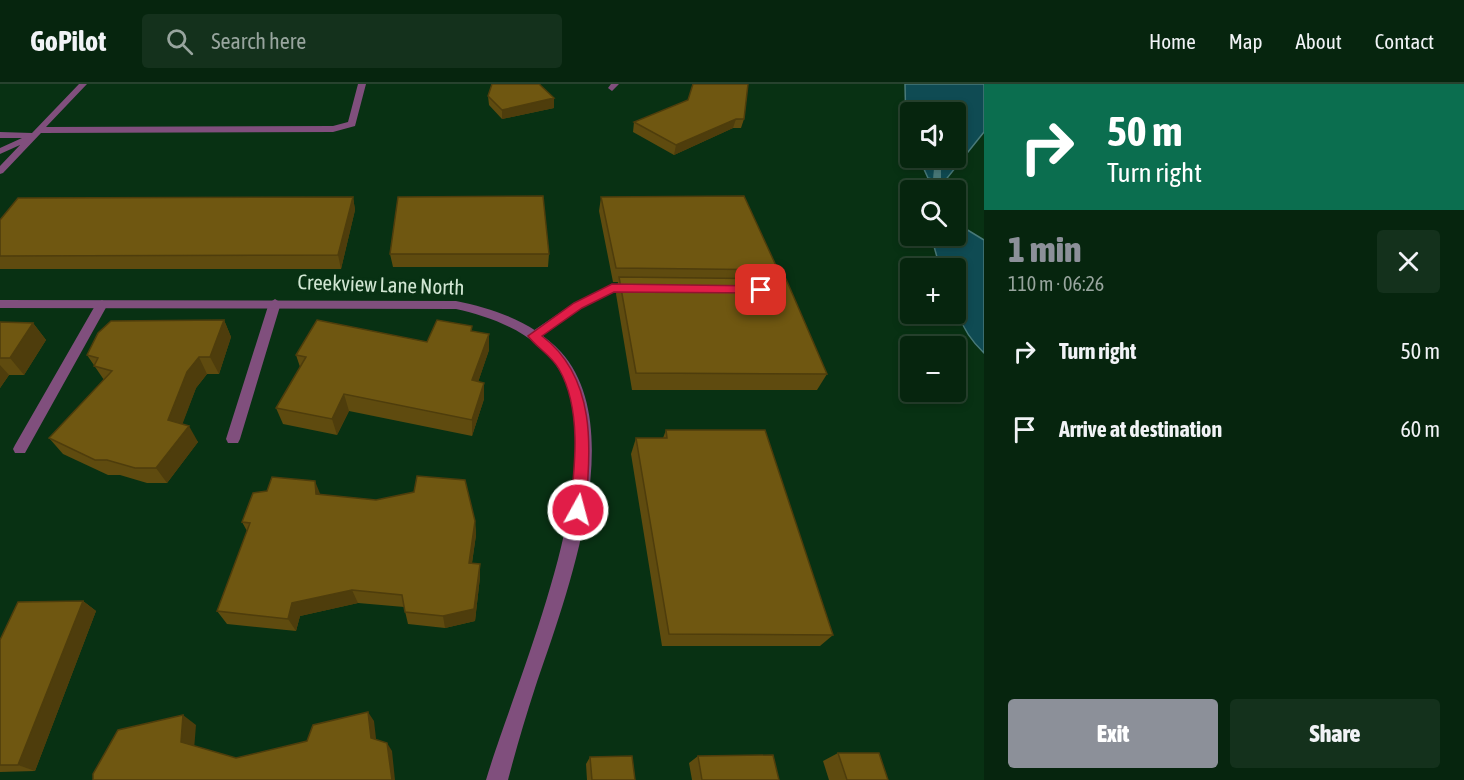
<!DOCTYPE html>
<meta charset="utf-8">
<style>
:root{--surface:#06250e;--page:#14311c;--text:#f1f3f6;--muted:#98a59e;--line:#27422e;--accent:#8c9099}
body{margin:0;font-family:"Asap Condensed",sans-serif;background:var(--page);color:var(--text);height:100vh;display:flex;flex-direction:column;font-size:22px;white-space:nowrap}
*{box-sizing:border-box;margin:0}
p{font-size:20px;color:var(--muted)}
.icon{flex:none;width:33px;height:33px;fill:none;stroke:currentColor;stroke-width:2;stroke-linecap:round;stroke-linejoin:round}
.map{position:relative;flex:1;overflow:hidden}
.sheet{display:flex;flex-direction:column;background:var(--surface);width:480px}
.sheet>*{flex:none}
.guide{background:#0b6e4f;color:#fff;overflow:hidden}
.fabs{position:absolute;left:900px;top:18px;display:grid;gap:12px}
.fabs a{display:grid;place-items:center;width:66px;height:66px;border-radius:6px;background:var(--surface);box-shadow:0 3px 9px #0003,0 0 0 2px var(--line);font-size:30px}
.pin{position:absolute;display:grid;place-items:center;width:51px;height:51px;color:#fff;margin:-26px;border-radius:12px;box-shadow:0 3px 9px #0006}
.me{position:absolute;width:66px;margin:-33px;rotate:7deg;stroke-linejoin:round;filter:drop-shadow(0 0 4px #0008)}
.turn{display:flex;align-items:center;gap:21px;height:126px;padding:0 24px;font-size:27px}
.turn .icon{width:78px;height:78px;stroke-width:2.5}
.turn b{display:block;font-size:42px;line-height:51px}
.round{display:grid;place-items:center;flex:none;width:63px;height:63px;border-radius:6px;background:var(--page)}
.summary{display:flex;align-items:center;justify-content:space-between;height:102px;padding:0 24px}
h1{font-size:36px;font-weight:800;line-height:45px;color:var(--accent)}
.button{display:flex;gap:12px;margin-top:auto;padding:12px 24px}
.button a{flex:1;height:69px;border-radius:6px;background:var(--accent);color:#fff;font-size:24px;font-weight:800;line-height:69px;text-align:center}
.button a+a{background:var(--page);color:var(--text)}
ul{padding:0;list-style:none}
li{display:flex;align-items:center;gap:18px;height:78px;padding:0 24px}
li div{flex:1}
li b{display:block;font-size:22px}
li em{font-style:normal}
header{display:flex;align-items:center;gap:36px;box-sizing:border-box;height:84px;padding:0 30px;background:var(--surface);border-bottom:2px solid var(--line)}
header strong{font-size:28px}
nav{display:flex;gap:33px;margin-inline-start:auto;font-size:21px}
.search{width:420px;height:54px;background:var(--page);display:flex;align-items:center;gap:15px;box-sizing:border-box;padding:0 21px;border-radius:6px;color:var(--muted);font-size:22px}
main{display:flex;flex:1;min-height:0}
.map>svg:first-child{display:block}
.water{fill:#0f4b53;stroke:#497a79;stroke-width:1.5}
.lines{fill:none;stroke-linecap:round;stroke-linejoin:round}
.stream{fill:#497a79;fill-rule:evenodd}
.service{fill:#804f7d;fill-rule:evenodd}
.minor{fill:#804f7d;fill-rule:evenodd}
.wall{fill:#5f4b0f}
.shaded-wall{fill:#4e3d0c}
.building{fill:#6f5711;stroke:#4e3d0c;stroke-width:1.5}
.route{fill:#e11d48;stroke:#92132f;stroke-width:1.5}
.labels{text-anchor:middle;stroke-width:6;stroke-linejoin:round;paint-order:stroke}
.street-label{font-size:21px;fill:#d1e6d3;stroke:#083113}
</style>
<header>
<strong>GoPilot</strong>
<div class="search"><svg class="icon" aria-label="search" viewBox="0 0 24 24"><circle cx="10" cy="10" r="6"/><path d="M15 15l6 6"/></svg>Search here</div>
<nav><a>Home</a><a>Map</a><a>About</a><a>Contact</a></nav>
</header>
<main>
<div class="map">
<svg width="984" height="696" viewBox="0 0 984 696">
<rect width="100%" height="100%" fill="#083113"/>
<path class="water" d="M905,0h79v48l-40,50 -16,-4 -9,-20h37v-46h-46v27l-4,-10z
M956,143l10,2 18,11v113c-29,-28 -28,-46 -28,-85h-16l-8,-29 1,-3h23z"/>
<g class="lines">
<path class="stream" d="M935,74h6v21l3,11h-6l-5,-11z"/>
<path class="service" d="M79,0h8l-41,43 287,-1 15,-4 10,-38h8l-11,42 -22,6 -292,1 -38,40 -3,1v-8l20,-21 -20,9v-6l22,-10h-22v-6l32,1z
M612,200h23l6,4c-8,7 -18,1 -27,4 -20,5 -58,34 -76,47h-8l-2,-3 2,-3 44,-30z
M275,215l6,4 -41,136 -2,4h-10l-2,-4 43,-136z
M102,216l6,4 -83,149h-10l-2,-4 2,-4 81,-141z"/>
<path class="minor" d="M611,0h8l-7,7 -4,-3z
M0,216l456,1c39,8 77,21 105,51 70,78 3,250 -26,336 -10,31 -19,61 -27,92h-22c29,-98 127,-314 75,-407 -21,-38 -65,-55 -105,-64l-456,-1z"/>
</g>
<path class="wall" d="M492,0h48l14,24 -52,11 -13,-14 -1,-9z
M744,35l-3,9h-8l-59,27 -41,-23 1,-10z
M353,113l2,13 -14,59h-341v-49z
M601,113l177,73 -4,9 53,95 -10,16h-185l-16,-96 2,-12h-5l-14,-71z
M390,170h159l-1,13h-155z
M224,236l7,17 -12,37h-12l-11,14 -14,36 16,18 -31,41h-20l-27,-8h-12l-45,-21 -14,-16 55,-58 -17,-25z
M0,238l33,1 13,17 -22,35h-15l-9,13z
M472,247l17,19 -11,32 6,1v16l-12,37 -123,-25 -12,24 -54,-11 -7,-16 24,-41 -4,-12 131,-13z
M666,346l167,205 -13,11h-158l-31,-192 5,-16h27z
M320,411l155,26 1,14 -4,28 8,14 -5,44 -30,7 -37,-4 -4,-17 -46,-4 -58,13 -4,15 -69,-7 -10,-13 30,-80 -5,-9z
M83,517l13,10 -61,160 -35,1v-132z
M838,669l50,27h-59l-6,-19z
M698,672l81,24h-87l-3,-17z
M590,673l45,23h-48l-1,-16z"/>
<path class="shaded-wall" d="M554,14v10l-52,11v-9z
M736,35l-3,9 -59,27 2,-10z
M353,113l2,13 -14,59 -3,-14z
M224,236l7,17 -12,37 -9,-17z
M33,239l13,17 -22,35 -14,-17z
M489,250v16l-16,47 -1,-17z
M199,273l8,17 -11,14 -18,48 -10,-16 19,-48z
M0,281l9,10 -9,13z
M484,299v16l-12,37v-16z
M344,310l5,17 -12,24 -5,-16z
M189,342l9,16 -31,41 -11,-15z
M315,397l6,15 -5,-2z
M475,437l1,14 -6,41 -1,-13z
M480,480v13l-5,44 -30,7 -2,-12z
M352,506l6,13 -58,13 -4,15 -8,-12 4,-16z
M83,517l13,10 -61,160 -17,-6z
M368,628l6,9 3,26 -6,-9z
M183,631l13,10 -2,25 -13,-8z
M387,659l5,8 3,29h-3z"/>
<path class="building" d="M492,0h47l15,14 -52,12 -14,-14z
M693,0h55l-4,35h-8l-60,26 -42,-23 54,-22z
M543,112l6,58h-159l8,-57z
M744,112l34,74 -162,-2 -15,-71z
M353,113l-15,58 -338,1v-36l18,-22z
M619,193l167,2 41,95 -191,-1z
M224,236l-14,37h-11l-12,15 -19,48 21,6 -33,42h-21l-28,-8h-12l-46,-22 63,-67 -18,-5 4,-8 -11,-3 11,-22 13,-12z
M317,236l110,22 10,-22 35,6 -1,5 18,3 -17,46 12,3 -12,37 -128,-26 -12,25 -56,-11 30,-51 -10,-2z
M0,238l33,1 -23,35h-10z
M666,346h99l68,205 -164,-1 -33,-196h31z
M417,392l48,4 10,41 -6,42 11,1 -6,45 -31,7 -38,-4 -3,-17 -50,-5 -60,13 -4,16 -71,-8 33,-88 -8,-1 11,-29 14,-2 5,-14 43,4 1,13 60,6 38,-8z
M83,517l-65,164h-18v-125l18,-38z
M368,628l3,26 16,5 5,37h-299v-6l25,-44 65,-15 -2,27 55,16 71,-17 6,-16z
M838,669h41l9,27h-41z
M773,671l6,25h-77l-4,-24z
M632,672l3,24h-43l-2,-23z"/>
<path class="route" d="M612,200l149,2 5,4 -5,3 -147,-1 -32,16 -40,28c54,41 50,113 43,174l-7,7 -8,-7c5,-43 12,-101 -11,-141 -8,-14 -22,-21 -31,-33l46,-33z"/>
<g class="labels">
<g class="street-label">
<text transform="translate(381 201) rotate(2)" y="7">Creekview Lane North</text>
</g>
</g>
</svg>
<div class="fabs">
<a><svg class="icon" aria-label="sound" viewBox="0 0 24 24"><path d="M4 9h4l5-4v14l-5-4H4zM17 9q2 3 0 6"/></svg></a>
<a><svg class="icon" aria-label="search" viewBox="0 0 24 24"><circle cx="10" cy="10" r="6"/><path d="M15 15l6 6"/></svg></a>
<a>+</a>
<a>−</a>
</div>
<div class="pin" style="left:761px;top:206px;background:#d93025"><svg class="icon" aria-label="arrive" viewBox="0 0 24 24"><path d="M6 21V4h12l-3 4 3 4H6"/></svg></div>
<svg class="me" style="left:578px;top:426px" viewBox="-20 -20 40 40"><circle r="17" fill="#e11d48" stroke="#fff" stroke-width="3"/><path d="M0-11L8 9 0 5-8 9z" fill="#fff"/></svg>
</div>
<section class="sheet">
<div class="guide">
<div class="turn"><svg class="icon" aria-label="right" viewBox="0 0 24 24"><path d="M7 20v-9h11M14 6l5 5-5 5"/></svg><div><b>50 m</b>Turn right</div></div>
</div>
<div class="summary"><div><h1>1 min</h1><p>110 m · 06:26</p></div><a class="round"><svg class="icon" aria-label="close" viewBox="0 0 24 24"><path d="M6 6l12 12M18 6L6 18"/></svg></a></div>
<ul>
<li><svg class="icon" aria-label="right" viewBox="0 0 24 24"><path d="M7 20v-9h11M14 6l5 5-5 5"/></svg><div><b>Turn right</b></div><em>50 m</em></li>
<li><svg class="icon" aria-label="arrive" viewBox="0 0 24 24"><path d="M6 21V4h12l-3 4 3 4H6"/></svg><div><b>Arrive at destination</b></div><em>60 m</em></li>
</ul>
<div class="button"><a>Exit</a><a>Share</a></div>
</section>
</main>
